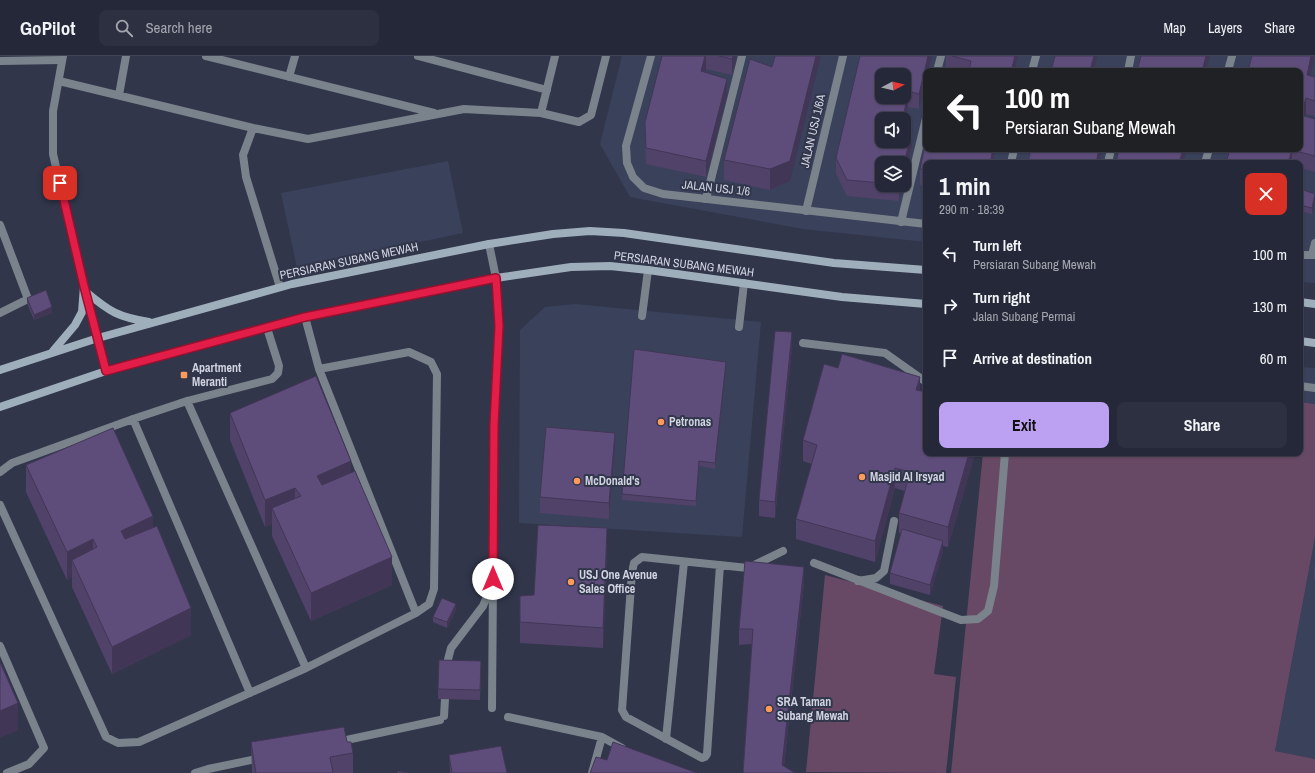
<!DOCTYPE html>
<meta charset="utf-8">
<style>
:root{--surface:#252838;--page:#2d3040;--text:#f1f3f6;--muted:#a3a6ae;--line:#424453;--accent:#bca0f2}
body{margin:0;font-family:"Archivo Narrow",sans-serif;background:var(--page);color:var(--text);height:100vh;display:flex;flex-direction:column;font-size:15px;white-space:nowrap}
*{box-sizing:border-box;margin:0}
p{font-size:13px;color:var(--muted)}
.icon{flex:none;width:22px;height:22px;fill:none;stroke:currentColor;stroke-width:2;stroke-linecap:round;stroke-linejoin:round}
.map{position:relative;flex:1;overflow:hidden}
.sheet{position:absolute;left:923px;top:104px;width:380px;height:296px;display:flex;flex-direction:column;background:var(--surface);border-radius:8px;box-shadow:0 1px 3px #0004,0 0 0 1px var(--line)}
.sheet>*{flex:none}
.guide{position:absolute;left:923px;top:12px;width:380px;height:84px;border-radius:8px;box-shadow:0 1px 3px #0004,0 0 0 1px var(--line);background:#202124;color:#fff;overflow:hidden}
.needle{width:26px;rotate:83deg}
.controls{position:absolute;left:875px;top:12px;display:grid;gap:8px}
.controls a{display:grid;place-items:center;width:36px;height:36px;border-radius:8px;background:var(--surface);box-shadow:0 1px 3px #0004,0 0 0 1px var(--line);font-size:20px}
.pin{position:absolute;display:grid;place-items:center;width:34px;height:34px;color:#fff;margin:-17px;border-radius:8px;box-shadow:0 2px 6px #0006}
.me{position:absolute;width:44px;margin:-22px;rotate:0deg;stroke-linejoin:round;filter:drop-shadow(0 0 3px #0008)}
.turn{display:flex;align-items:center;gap:14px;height:84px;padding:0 16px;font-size:18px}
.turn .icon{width:52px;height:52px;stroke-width:2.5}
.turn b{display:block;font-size:28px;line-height:34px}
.round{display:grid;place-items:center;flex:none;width:42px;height:42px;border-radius:8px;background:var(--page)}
.headline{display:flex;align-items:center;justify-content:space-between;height:68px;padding:0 16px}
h1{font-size:24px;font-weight:700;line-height:30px}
.action{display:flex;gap:8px;margin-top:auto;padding:8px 16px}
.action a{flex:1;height:46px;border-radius:8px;background:var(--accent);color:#111;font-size:16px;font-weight:700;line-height:46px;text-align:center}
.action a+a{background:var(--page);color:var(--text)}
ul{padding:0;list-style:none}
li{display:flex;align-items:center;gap:12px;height:52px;padding:0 16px}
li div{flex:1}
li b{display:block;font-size:15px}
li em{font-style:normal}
header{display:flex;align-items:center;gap:24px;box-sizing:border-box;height:56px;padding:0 20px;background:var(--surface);border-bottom:1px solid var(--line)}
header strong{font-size:19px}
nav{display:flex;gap:22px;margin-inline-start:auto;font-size:14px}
.search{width:280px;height:36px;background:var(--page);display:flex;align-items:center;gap:10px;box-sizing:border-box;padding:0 14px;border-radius:8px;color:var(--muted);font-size:15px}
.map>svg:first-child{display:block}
.built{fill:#3a415b;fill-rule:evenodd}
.green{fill:#674966}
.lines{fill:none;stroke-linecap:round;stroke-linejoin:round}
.service{stroke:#7a838b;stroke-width:8}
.minor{stroke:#7a838b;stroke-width:8}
.tertiary{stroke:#7a838b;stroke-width:8}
.secondary{stroke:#9faebb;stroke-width:8}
.wall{fill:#51426a}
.shaded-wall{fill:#423656}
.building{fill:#5e4d7b;stroke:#423656;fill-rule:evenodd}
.route-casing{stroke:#92132f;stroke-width:10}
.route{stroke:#e11d48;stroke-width:7}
.poi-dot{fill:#ff9a5b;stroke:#31364b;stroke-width:1.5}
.labels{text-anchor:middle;stroke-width:4;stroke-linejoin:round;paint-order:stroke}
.street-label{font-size:12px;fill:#d0d3e0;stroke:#31364b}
.poi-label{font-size:12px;font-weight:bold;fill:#d0d3e0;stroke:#31364b;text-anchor:start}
</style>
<header>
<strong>GoPilot</strong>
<div class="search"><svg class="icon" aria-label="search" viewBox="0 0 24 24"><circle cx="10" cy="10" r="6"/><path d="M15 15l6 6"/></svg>Search here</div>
<nav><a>Map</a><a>Layers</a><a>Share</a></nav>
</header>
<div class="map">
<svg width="1315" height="717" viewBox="0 0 1315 717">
<rect width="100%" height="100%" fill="#31364b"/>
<path class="built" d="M622,0h693v227l-15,-1v-119h-374v79l-123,-13 -173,-32 -30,-53zM926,15h374v78h-374zM882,19h22v22h-22zM882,63h22v22h-22zM882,107h22v22h-22z
M448,105l15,72 -166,35 -16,-75z
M575,248l186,18 -19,215 -223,-14 1,-193 25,-23z
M1300,311l15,1v36l-15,-2z
M1315,481v222l-40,-8z"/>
<path class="green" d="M1300,346l15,2v133l-40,214 40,8v14h-364l32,-320h317z
M825,519l118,31 -9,68 22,3 -10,96 -140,-1z"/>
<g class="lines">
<path class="service" d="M206,0l228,57
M418,0l129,34
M0,5l62,-1
M937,15l4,-15
M1128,15l3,-15
M289,21l6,-21
M59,25l194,47 55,11 156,-30 77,4 38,9 12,-7 15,-59
M119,39l7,-39
M541,57l14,-57
M253,72l-10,27 3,22 34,110
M1108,107l3,-14
M706,143l36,-143
M901,166l25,-104
M0,169l28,74 -28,14
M1312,199l3,-12
M642,260l6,-46
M305,261l14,52 97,244
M739,271l5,-44
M803,287l82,10 41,29
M1300,330l15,2
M187,345l119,267
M133,363l117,274
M0,416l12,-9 121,-44 54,-18 85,-22 6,-6 1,-7 -12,-38
M0,449l106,232 12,6 21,-1 167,-74 110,-55 13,-9 5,-15 3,-215 -6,-12 -22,-10 -90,17
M814,507l147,57 17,-1 10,-8 6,-25 11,-133
M720,509l-13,189 -2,3 -3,1 -76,-41 -4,-7 10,-138 2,-9 8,-6 106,11 35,-17
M858,525l18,-3 8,-7 10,-50
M0,590l44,102 -15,16 -22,9
M445,615l6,-23 32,-42 9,-22
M492,652l1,-129
M444,660l1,-17
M508,661l94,20 20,11
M666,683l18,-177
M337,686l103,-22
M195,717l13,-4 53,-11
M592,717l10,-36"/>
<path class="minor" d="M651,0l-25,90 1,17 6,14 11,11 19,6 263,30
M1032,15l4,-15
M1228,15l4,-15
M1011,107l3,-14
M1205,107l4,-14
M806,155l37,-155
M489,188l7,34 3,48 -5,99 -1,154
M1300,199h15"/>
<path class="tertiary" d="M63,0l-10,55v43l31,132 22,85"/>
<path class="secondary" d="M86,236c24,20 32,25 63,30
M1300,246l15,2
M1300,285l15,2
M53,295l22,-26 7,-13 2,-26
M0,314l98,-32 194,-54 197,-40 64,-10 37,-3 34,2 210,30 92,7
M0,351l106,-36 199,-54 191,-39 75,-11 39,-1 38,4 194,27 84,7"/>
</g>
<path class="wall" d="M662,0h75l-5,19 -26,-6 -1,3 22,23 -21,82 -60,-13 -1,-26v-16z
M860,0h72l-3,15h-3l-7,38 -11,-2 -4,21 8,18 -30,17v22h21l-4,16 -52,-5 -11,-22v-16z
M946,0h72l-3,15h-66l-3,-1z
M1315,0l-5,19 5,2v39l-9,-2v2l9,3v53l-15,-4v-5h-74l74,-92z
M772,11l18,114 -20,9 -46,-10v-20z
M926,85v8h70l-3,14h-67v23l-6,-1v-16z
M1300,133l15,10 -3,15 -12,-3z
M27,242l25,15 -18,7 -7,-17z
M792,292l-17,170 -16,-2v-16z
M726,311l-11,102 -16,-3 -3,40 -74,-6v-6z
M920,335l55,62 -27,94 -5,-1v5l-13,44 -40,-11v-11l11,-39 -2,-1v-20l6,-22 -10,-3 -20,74 -79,-23v-20l16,-55 -9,-3v-21z
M230,357l121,60 41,112 -81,36 -39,-85v-12l-7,3 -35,-87z
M615,393l-6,70 -69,-6v-16z
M26,409l127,62 38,108 -79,39 -40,-87v-10l-5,3 -41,-88z
M607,492l-4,100 -83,-5v-21l14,-27z
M1315,508v15h-1v-11z
M804,527l-20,183 -41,7 9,-129 -13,1v-16z
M456,553l-9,19 -14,-6v-5z
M481,615l-1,29 -42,-1v-10z
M251,686h96l6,11v20h-101z
M449,699l58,18h-57z"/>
<path class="shaded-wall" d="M705,0h1v13l-5,18v-16z
M733,0h4l-5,19v-16z
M816,0h5l-31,125 -20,9v-21z
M928,0h4l-3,15h-3v11l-7,27v-15z
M1015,0h3l-3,15h-4z
M1094,0h3l-3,15h-4z
M1206,0h4l-4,15h-4z
M1311,0h4l-8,34v-15z
M727,23v16l-21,82v-16z
M908,35v16l-4,22v-10h-1z
M1306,42v16l-5,16v-15z
M912,74v16l-8,34v-16z
M993,93h3l-3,14h-3z
M1099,93h3l-2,14h-4z
M1183,93h4l-4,14h-4z
M1292,94v13h-4z
M899,129h4l-4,16z
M1315,138v5l-3,15v-6z
M52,251v6l-18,7v-5z
M792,276v16l-17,170v-16z
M726,306v5l-11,102v-6z
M920,321v20l-4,-7z
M615,377v16l-6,70v-16z
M969,397h6l-27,94v-20z
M351,405v27l-34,15v-27z
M699,405v5l-3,40v-5z
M895,412v20l-20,74v-21z
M295,432v27l-23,-7v16l-7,3v-27z
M153,460v27l-32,15v-27z
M607,472v20l-4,100v-20z
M93,483v27l-21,-6v17l-5,3v-28z
M943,485v10l-13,44v-10z
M392,501v28l-81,36v-28z
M804,511v16l-21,190 -1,-8z
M456,548v5l-9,19v-6z
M191,552v27l-79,39v-27z
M18,647v27l-18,8v-27z"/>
<path class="building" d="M662,0h43l-4,15 26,8 -21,82 -60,-13 -1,-26z
M719,0h14l-1,3z
M775,0h41l-26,105 -20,8 -46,-9 26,-101 22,8z
M860,0h68l-9,38 -11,-3 -5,28h-21v22h22v-13l8,2 -8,34v-1h-22v20l-35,-3 -11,-22zM882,19h22v22h-22z
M952,0h63l-4,15h-42l2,-10z
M1055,0h39l-4,14 5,1h-44z
M1141,0h65l-4,15h-65z
M1252,0h59l-4,19 8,2v24l-9,-3 -5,17 14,4v37l-23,-6 -4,13h-62l4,-14h70v-78h-52z
M926,85v8h67l-3,14h-64v7l-6,-1z
M1031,93h68l-3,14h-68z
M1119,93h64l-4,14h-63z
M1300,133l15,5 -3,14 -12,-3z
M46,234l6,17 -18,8 -7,-17z
M775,275l17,1 -17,170 -16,-2z
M634,293l92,13 -11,101 -16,-2 -3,40 -74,-7z
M842,298l78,23 -4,13 10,2v61h43l-21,74 -49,-14 11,-41 -15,-4 -20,73 -79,-22 21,-74 -14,-5 21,-76 14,4z
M316,320l35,85 -34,15 5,9 33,-14 37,86 -81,36 -39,-85 29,-12 -6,-8 -30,12 -35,-87z
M546,371l69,6 -6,70 -69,-6z
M113,372l40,88 -32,15 4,8 32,-13 34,82 -79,39 -40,-87 25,-13 -4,-8 -26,13 -41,-87z
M538,469l69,3 -4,100 -83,-6v-26l14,-1z
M902,473l41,12 -13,44 -40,-12z
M745,505l59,6 -22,198 13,8h-52l10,-144h-14z
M442,542l14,6 -9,18 -14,-5z
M439,604l42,1 -1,29 -42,-1z
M0,606l18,41 -18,8z
M344,671l3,15h4l2,11 -23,4 3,16h-77l-5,-31z
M613,686l84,31h-107l6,-16 11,3z
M501,690l6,27h-55l-3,-18z
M398,715l10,2h-11z"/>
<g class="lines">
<defs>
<path id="route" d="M60,127l24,103 22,85 199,-54 191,-39 3,48 -5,99 -1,154"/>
</defs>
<use href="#route" class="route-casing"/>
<use href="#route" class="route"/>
</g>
<g class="poi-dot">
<rect x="180" y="315" width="8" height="8" rx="2"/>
<circle cx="661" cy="366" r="4"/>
<circle cx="862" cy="421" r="4"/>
<circle cx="577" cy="425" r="4"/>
<circle cx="571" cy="526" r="4"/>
<circle cx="769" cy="653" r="4"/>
</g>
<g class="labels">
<g class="street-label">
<text transform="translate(813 75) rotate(-77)" y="4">JALAN USJ 1/6A</text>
<text transform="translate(716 132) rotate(6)" y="4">JALAN USJ 1/6</text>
<text transform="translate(349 205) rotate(-12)" y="4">PERSIARAN SUBANG MEWAH</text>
<text transform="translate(684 208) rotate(7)" y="4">PERSIARAN SUBANG MEWAH</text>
</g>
<g class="poi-label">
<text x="192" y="316">Apartment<tspan x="192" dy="14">Meranti</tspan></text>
<text x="669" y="370">Petronas</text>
<text x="870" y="425">Masjid Al Irsyad</text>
<text x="585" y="429">McDonald's</text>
<text x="579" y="523">USJ One Avenue<tspan x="579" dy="14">Sales Office</tspan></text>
<text x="777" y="650">SRA Taman<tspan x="777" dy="14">Subang Mewah</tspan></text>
</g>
</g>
</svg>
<div class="controls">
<a><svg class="needle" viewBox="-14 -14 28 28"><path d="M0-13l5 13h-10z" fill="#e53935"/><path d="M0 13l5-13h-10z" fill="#a3a6ae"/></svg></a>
<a><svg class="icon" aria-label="sound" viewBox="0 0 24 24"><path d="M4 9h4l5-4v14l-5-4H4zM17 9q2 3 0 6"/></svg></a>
<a><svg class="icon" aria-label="layers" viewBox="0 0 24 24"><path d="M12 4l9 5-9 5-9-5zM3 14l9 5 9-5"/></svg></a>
</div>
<div class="pin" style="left:60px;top:127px;background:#d93025"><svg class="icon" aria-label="arrive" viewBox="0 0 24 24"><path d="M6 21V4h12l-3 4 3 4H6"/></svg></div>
<svg class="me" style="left:493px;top:523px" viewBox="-20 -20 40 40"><circle r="19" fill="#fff"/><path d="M0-13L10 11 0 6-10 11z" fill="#e11d48"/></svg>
<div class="guide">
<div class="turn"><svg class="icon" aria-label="left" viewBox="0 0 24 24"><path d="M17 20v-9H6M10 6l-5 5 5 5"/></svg><div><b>100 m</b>Persiaran Subang Mewah</div></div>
</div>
<section class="sheet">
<div class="headline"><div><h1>1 min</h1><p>290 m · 18:39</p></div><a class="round" style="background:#d93025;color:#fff"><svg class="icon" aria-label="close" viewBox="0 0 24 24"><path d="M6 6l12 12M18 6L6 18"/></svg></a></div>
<ul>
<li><svg class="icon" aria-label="left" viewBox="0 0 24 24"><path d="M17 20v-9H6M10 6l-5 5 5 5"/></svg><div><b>Turn left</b><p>Persiaran Subang Mewah</p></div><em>100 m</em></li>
<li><svg class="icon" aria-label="right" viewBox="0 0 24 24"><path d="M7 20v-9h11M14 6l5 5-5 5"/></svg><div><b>Turn right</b><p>Jalan Subang Permai</p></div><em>130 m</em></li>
<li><svg class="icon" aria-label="arrive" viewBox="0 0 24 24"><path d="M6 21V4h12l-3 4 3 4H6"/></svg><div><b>Arrive at destination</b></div><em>60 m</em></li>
</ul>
<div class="action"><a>Exit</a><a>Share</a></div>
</section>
</div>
